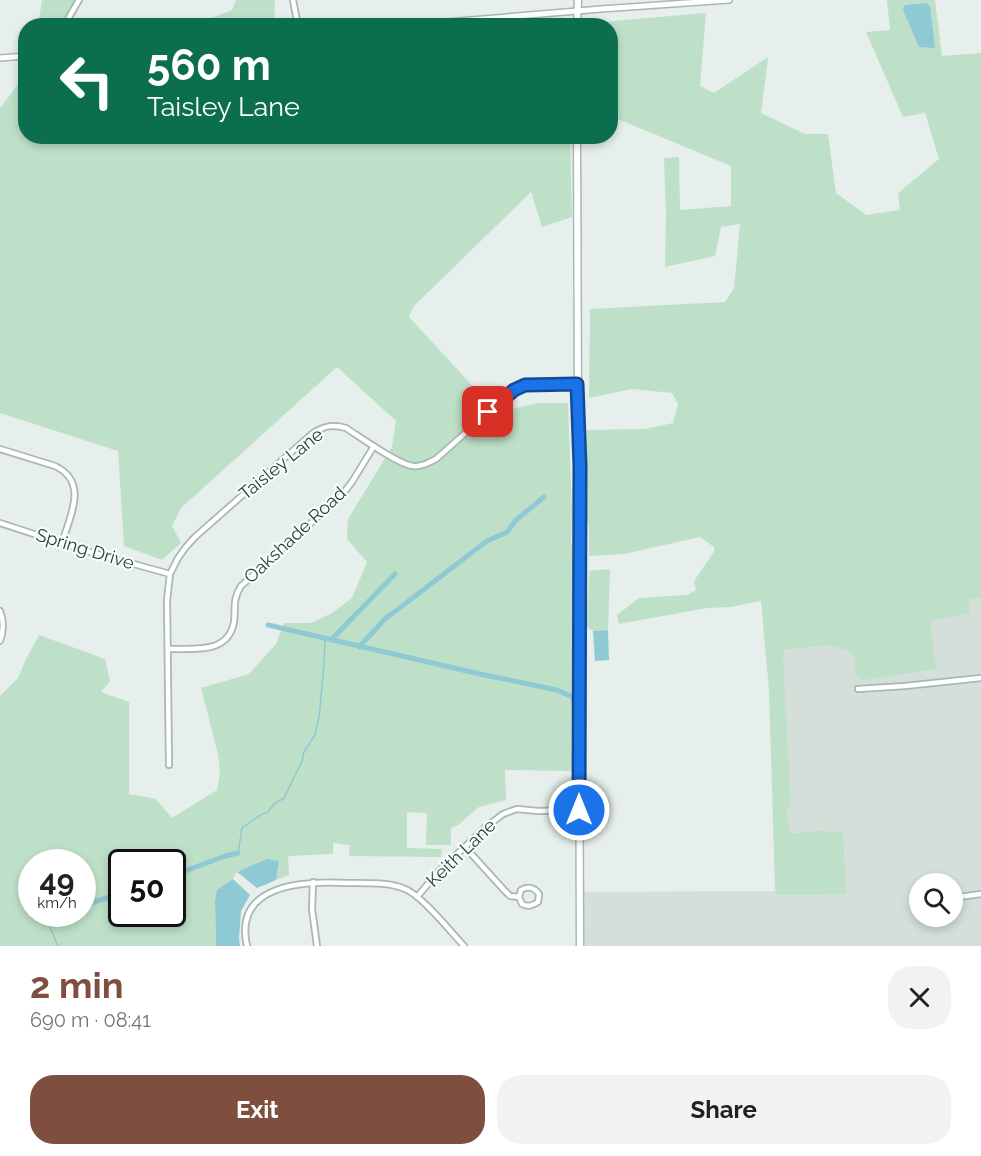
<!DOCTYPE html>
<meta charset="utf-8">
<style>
:root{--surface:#fff;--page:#f2f2f2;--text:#202124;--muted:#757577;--accent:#7f4e3f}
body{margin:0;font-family:Raleway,sans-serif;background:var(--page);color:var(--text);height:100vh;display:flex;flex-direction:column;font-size:22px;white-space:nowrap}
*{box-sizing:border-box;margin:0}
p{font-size:20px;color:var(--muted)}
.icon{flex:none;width:33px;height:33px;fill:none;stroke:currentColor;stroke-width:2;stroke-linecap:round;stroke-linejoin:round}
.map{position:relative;height:946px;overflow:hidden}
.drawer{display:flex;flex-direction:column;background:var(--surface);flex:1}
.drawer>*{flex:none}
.banner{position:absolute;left:18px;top:18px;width:600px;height:126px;border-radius:24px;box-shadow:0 3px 9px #0003;background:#0b6e4f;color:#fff;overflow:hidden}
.fabs{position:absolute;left:909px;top:873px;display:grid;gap:12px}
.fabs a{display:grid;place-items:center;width:54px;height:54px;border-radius:50%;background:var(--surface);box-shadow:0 3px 9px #0003;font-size:30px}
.speed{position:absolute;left:18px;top:849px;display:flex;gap:12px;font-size:30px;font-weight:700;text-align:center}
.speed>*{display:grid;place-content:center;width:78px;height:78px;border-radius:50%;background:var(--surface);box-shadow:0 3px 9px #0003;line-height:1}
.speed small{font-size:15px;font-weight:400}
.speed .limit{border:3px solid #111;border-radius:9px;background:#fff;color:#111}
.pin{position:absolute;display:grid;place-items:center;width:51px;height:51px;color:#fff;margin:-26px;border-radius:12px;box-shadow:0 3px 9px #0006}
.me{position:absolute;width:66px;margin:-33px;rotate:0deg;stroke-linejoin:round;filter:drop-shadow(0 0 4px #0008)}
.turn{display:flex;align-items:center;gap:21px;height:126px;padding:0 30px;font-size:27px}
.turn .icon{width:78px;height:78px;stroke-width:2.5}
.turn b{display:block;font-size:42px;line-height:51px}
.round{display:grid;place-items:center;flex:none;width:63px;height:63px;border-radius:24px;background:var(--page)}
.headline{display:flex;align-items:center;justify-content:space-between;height:102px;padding:0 30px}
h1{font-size:36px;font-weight:700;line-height:45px;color:var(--accent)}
.button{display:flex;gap:12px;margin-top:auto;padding:12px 30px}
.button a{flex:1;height:69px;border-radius:24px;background:var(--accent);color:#fff;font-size:24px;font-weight:700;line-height:69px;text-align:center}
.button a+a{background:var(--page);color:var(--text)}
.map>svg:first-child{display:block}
.built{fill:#d4dfda;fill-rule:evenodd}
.green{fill:#bfe0c8;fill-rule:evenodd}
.water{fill:#8ec9d4}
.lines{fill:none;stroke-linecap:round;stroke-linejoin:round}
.stream{stroke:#8ec9d4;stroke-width:1.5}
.canal{stroke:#8ec9d4;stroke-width:5}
.minor-casing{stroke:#a8b8b2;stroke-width:8}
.tertiary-casing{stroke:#a8b8b2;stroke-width:8}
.secondary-casing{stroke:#a4bbb3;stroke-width:9}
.minor{stroke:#fff;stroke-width:4.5}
.tertiary{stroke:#fff;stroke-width:5}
.secondary{stroke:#fff;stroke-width:6}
.route-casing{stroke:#114b97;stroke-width:15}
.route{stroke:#1a73e8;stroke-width:10}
.labels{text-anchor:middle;stroke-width:4.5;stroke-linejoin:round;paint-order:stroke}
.street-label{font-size:18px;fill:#24423a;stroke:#f7fbf9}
</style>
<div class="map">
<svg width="981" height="946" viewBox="0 0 981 946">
<rect width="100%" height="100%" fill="#e6efeb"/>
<path class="built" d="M981,567v379h-401v-54l198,-1 -9,-284zM920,884h32v32h-32z"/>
<path class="green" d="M42,0h38l-15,24 5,1 -32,1z
M236,0h39l-1,24 -14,2 -67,-1 39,-15z
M887,0h48l7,56 39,-3v544l-13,3 2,13 -40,8 6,48 -73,11 -7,-6 -3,-22 -24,-7 -45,5 -1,9 8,148 -5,4 4,23 29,-3 24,1 3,62 -69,1 -2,-6 -6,-199 -8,-89 -31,6 -23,1 -88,16 -2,-9 22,-17 48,-3 9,-5 -2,-9 20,-29v-5l-14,-10 -76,17 -35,2v-28l-3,-16 1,-24 -1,-58 59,-1 28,-6 5,-19 -6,-11 -40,-4 -43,9 1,-89 135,-7 9,-14 6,-64 -19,3 -6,29 -50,11 1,-53 -2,-56 15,-1 1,53 51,-4v-40l-120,-50 -1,-90 -21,-1v-2l117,-10 -6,73 14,7 54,-36 -7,56 44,21h23l8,59 30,22 34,-5 -2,-17 41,-34 -14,-46 -22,4 -37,-85 24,-2z
M25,75l1,61 544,1 2,80 -30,10 -11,-35 -118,115 -4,10 95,103 9,-11 25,-6h30l4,107 -1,34 3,4c2,74 2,148 -2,223l-67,-1 1,30 -27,7 -21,18 -7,3v17h-25l1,-32 -20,-1v36l35,1 -1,8 -92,-1 1,-11 -17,-2v11l-45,2 1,19 -13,5 3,-19 -42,10 -4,8 -16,12 -2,9 1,46h-216v-250l18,-18 8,-19 13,-24 66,24 5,22 -9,11 28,10v92l27,5 16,19 45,-28 3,-18 -2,-18 -17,-66 48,-14 27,-30 8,-21h27l21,-10 20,-15 15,-36 -20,-23 1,-20 44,-72 4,-26 -59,-54 -156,141 -9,18 9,17 -19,17 -38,-14 -6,-95 -118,-38v-305zM32,862h50v52h-50zM122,862h50v52h-50z
M610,569l-2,61 -15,1 -6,-4 2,-56z"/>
<path class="water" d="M927,3l3,3 5,42 -16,-1 -16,-37 2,-5z
M608,630l1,30 -14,1 -2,-30z
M267,859l12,2 -3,19 -19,8 -20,-16z
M233,879l17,16 -9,16 -2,28 1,7h-24l-1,-46 2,-10z"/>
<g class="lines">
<path class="stream" d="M238,853l4,-25 20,-14 6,-2 6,-8 10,-6 18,-37 2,-9 11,-17 4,-18 5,-53 1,-25
M58,946l-8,-19 3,-9 8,-4"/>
<path class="canal" d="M268,625l212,49 77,16 16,7 2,15
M331,640l64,-66
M359,647l27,-29 20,-15 81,-62 20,-9 9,-12 28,-23
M172,876l53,-20 13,-3
M82,906l40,-13
M61,914h1"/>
<defs>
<path id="minor" d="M293,0l5,26
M64,26l15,-26
M0,449l55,17c34,16 15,50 7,77
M0,523l83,27 87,24
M0,611c4,10 4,19 0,30
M168,649c25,-1 60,6 66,-27 2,-16 -2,-21 7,-36l100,-90 11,-14 22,-36
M858,689l47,-3 76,-8
M169,765l-2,-165 3,-26 8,-16 8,-11 9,-10 118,-104c11,-7 20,-9 33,-5 14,9 53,37 67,38 8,1 15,-3 23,-7l78,-69 11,-5 52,-1
M465,847l39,43 6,6 9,1 2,-7c6,-4 13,-3 18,4l-1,8c-6,4 -10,5 -16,2l-3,-7
M313,882l-1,27 5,37
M417,897l21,-25 47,-44 18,-14 14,-5 21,2 41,-1
M952,898l29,-4
M917,904l3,-1
M247,946c-14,-62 56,-65 99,-63 18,0 43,-1 59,6 16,6 46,43 59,57"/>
<path id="tertiary" d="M399,26l202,-17 128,-9
M0,58l26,-2"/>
<path id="secondary" d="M577,26l1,-26
M577,136l3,810"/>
</defs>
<use href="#minor" class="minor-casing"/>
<use href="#tertiary" class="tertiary-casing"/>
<use href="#secondary" class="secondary-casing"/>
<use href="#minor" class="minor"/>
<use href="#tertiary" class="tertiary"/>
<use href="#secondary" class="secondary"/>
</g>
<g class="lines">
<defs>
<path id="route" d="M488,412l26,-22 11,-5 52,-1 3,82 -1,344"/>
</defs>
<use href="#route" class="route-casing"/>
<use href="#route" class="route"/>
</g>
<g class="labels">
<g class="street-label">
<text transform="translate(281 464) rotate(-39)" y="6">Taisley Lane</text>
<text transform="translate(295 535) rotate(-43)" y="6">Oakshade Road</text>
<text transform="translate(85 549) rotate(17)" y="6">Spring Drive</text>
<text transform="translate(461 853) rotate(-44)" y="6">Keith Lane</text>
</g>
</g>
</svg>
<div class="fabs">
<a><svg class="icon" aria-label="search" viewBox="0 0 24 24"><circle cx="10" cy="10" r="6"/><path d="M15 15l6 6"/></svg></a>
</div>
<div class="speed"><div>49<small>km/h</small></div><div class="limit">50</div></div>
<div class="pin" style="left:488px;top:412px;background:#d93025"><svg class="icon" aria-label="arrive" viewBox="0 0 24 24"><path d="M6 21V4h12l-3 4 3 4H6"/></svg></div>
<svg class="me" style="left:579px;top:810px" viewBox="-20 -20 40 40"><circle r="17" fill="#1a73e8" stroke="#fff" stroke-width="3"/><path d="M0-11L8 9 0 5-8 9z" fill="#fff"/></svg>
<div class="banner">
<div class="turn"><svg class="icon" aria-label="left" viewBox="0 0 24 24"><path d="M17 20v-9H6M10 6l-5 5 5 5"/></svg><div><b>560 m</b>Taisley Lane</div></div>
</div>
</div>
<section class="drawer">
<div class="headline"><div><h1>2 min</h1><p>690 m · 08:41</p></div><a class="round"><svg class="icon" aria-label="close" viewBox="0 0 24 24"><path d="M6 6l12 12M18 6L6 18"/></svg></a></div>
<div class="button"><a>Exit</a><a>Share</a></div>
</section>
